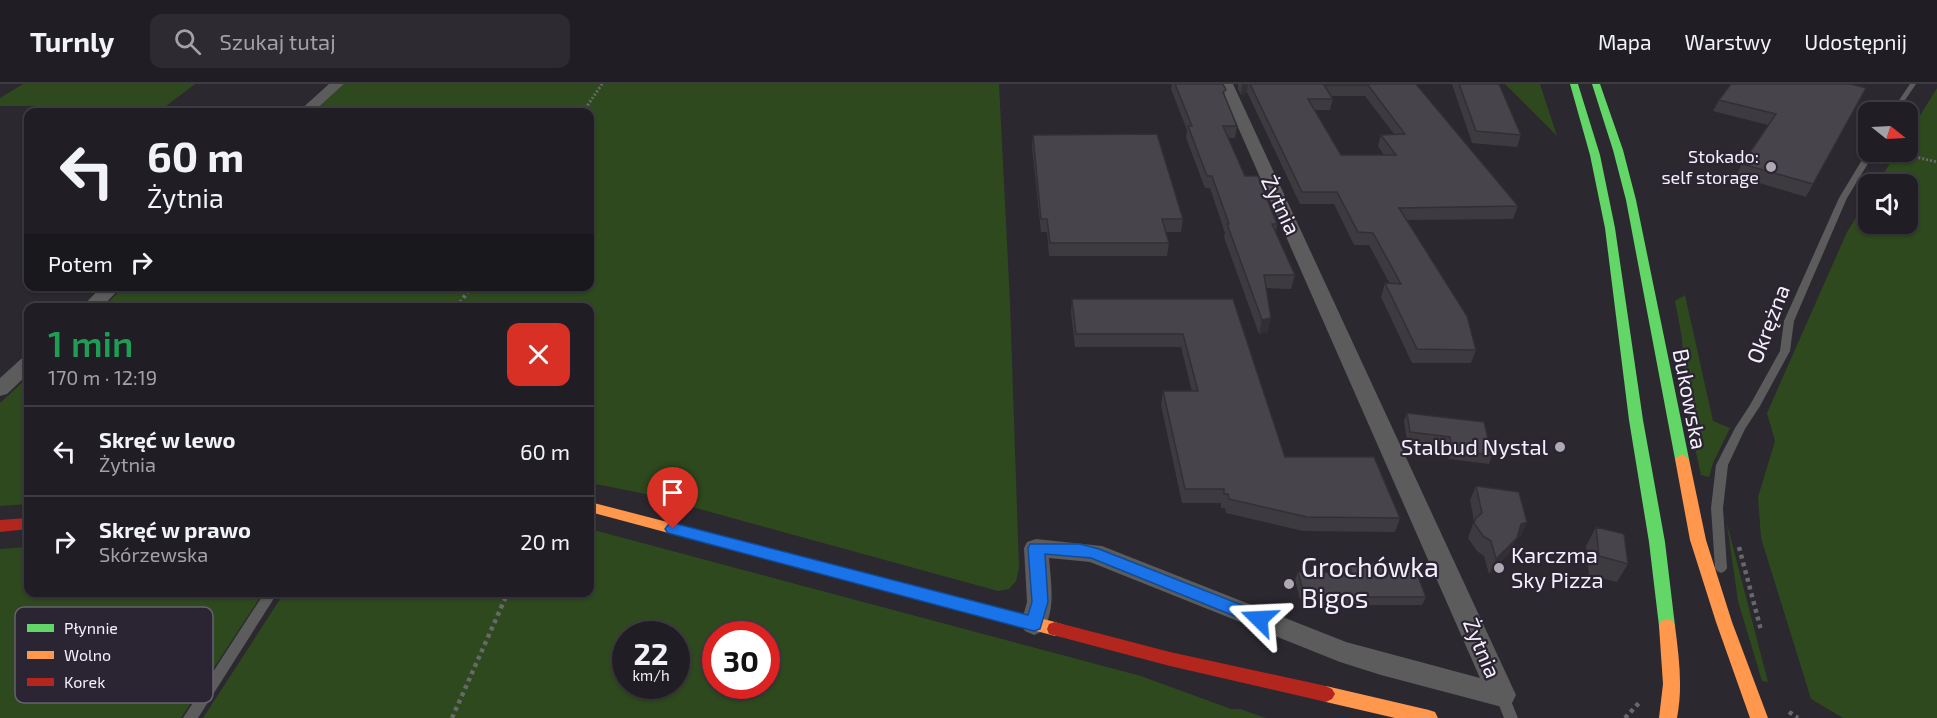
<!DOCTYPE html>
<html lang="pl">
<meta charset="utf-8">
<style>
:root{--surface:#201e24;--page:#2d2b31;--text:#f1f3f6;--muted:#a2a2a6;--line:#3d3c41}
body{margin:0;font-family:"Exo 2",sans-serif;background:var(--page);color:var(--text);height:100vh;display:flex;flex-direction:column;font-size:22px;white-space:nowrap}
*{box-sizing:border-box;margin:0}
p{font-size:20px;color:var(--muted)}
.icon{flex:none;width:33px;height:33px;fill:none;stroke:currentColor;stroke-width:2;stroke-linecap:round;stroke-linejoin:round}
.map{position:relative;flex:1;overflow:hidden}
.drawer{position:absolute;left:24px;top:219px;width:570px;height:294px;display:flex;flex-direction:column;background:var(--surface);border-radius:12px;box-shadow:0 2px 4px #0004,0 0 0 2px var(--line)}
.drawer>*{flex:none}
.hud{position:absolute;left:24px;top:24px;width:570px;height:183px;border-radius:12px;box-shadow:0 2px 4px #0004,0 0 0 2px var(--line);background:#201e24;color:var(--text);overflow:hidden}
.needle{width:39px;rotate:108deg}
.controls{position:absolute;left:1858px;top:18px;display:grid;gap:12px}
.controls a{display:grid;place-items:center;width:60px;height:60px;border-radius:12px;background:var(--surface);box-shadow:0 2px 4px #0004,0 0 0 2px var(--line);font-size:30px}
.speed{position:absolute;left:612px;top:537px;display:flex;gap:12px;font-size:30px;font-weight:700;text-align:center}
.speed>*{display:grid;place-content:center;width:78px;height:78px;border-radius:50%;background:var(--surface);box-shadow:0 2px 4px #0004,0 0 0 2px var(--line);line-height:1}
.speed small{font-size:15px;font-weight:400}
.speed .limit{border:9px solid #d22;background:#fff;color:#111}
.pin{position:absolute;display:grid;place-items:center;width:51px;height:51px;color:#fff;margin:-62px -26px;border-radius:50% 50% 50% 0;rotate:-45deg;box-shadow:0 0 6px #0007}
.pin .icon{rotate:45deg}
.me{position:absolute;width:66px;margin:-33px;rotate:291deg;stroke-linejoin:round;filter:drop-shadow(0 0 4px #0008)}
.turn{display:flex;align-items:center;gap:21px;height:126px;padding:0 24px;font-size:27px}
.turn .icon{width:78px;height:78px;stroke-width:2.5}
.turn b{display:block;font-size:42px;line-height:51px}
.then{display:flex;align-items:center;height:57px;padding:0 24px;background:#0003;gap:12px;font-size:22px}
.round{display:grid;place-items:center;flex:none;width:63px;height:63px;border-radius:12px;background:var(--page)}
.overview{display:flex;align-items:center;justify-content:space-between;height:102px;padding:0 24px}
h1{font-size:36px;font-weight:600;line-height:45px;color:#1e9e55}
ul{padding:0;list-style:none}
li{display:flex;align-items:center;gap:18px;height:90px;padding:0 24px;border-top:2px solid var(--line)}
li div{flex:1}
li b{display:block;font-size:22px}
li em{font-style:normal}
header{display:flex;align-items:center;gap:36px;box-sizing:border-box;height:84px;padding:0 30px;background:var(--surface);border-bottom:2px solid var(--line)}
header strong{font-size:28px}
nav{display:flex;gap:33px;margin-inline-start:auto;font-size:21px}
.search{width:420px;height:54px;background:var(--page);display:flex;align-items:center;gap:15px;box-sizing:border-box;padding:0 21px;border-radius:12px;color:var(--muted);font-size:22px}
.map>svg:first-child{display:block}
.green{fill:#2e491d;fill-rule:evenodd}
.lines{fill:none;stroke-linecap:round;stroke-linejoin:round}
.path-far2{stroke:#676869;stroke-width:3;stroke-dasharray:2 2;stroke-linecap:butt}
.path-far1{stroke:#676869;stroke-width:4;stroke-dasharray:3 3;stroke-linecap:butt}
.path{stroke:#676869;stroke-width:4.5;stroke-dasharray:4 4;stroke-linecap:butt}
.lane{fill:#5c5c5c;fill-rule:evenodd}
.street{fill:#5c5c5c;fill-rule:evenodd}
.fast{fill:#63d668;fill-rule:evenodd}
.slow{fill:#ff974d;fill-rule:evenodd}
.jam{fill:#b3261e;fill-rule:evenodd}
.wall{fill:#3d3b40;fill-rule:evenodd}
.shaded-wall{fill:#323034}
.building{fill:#47454b;stroke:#323034;stroke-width:1.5;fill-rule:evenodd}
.route{fill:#1a73e8;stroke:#114b97;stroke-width:1.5}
.poi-dot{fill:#aea9b3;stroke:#2b2433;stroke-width:2}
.labels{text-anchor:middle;stroke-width:4.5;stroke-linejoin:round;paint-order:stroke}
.far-poi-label{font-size:18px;fill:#f4effa;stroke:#2b2433;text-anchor:end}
.street-label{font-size:22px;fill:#f4effa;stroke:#2b2433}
.poi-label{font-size:22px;fill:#f4effa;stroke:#2b2433;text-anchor:end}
.near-poi-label{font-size:27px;fill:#f4effa;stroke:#2b2433;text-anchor:start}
.key{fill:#2b2433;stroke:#67616f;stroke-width:1.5}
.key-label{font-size:16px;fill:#f4effa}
</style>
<header>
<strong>Turnly</strong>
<div class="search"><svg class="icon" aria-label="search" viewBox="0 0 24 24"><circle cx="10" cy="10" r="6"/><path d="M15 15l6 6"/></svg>Szukaj tutaj</div>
<nav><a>Mapa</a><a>Warstwy</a><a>Udostępnij</a></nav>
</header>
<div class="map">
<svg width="1937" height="634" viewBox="0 0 1937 634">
<rect width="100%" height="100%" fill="#2b2830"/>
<path class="green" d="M23,0h172l-29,22h-166v-8z
M344,0h655l11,218 9,266 -3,13 -7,8 -11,2 -357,-98 -51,-10v-175h-488l23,-22h465v-174h-278z
M1505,0h35l17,52z
M1937,4v630h-94l-32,-19 -50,-161 -3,-41 17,-56 -8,-28 80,-181 22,-35v27h39v-40h-31l20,-32h11v-17z
M1685,211l28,126 17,7 -17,35 -4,14 -8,-2 -16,-73 -3,-64 -7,-37z
M28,293v127l-28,2v-103z
M1727,440l41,158 -6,-1 -24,-80z
M590,445l551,147 90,33h9l26,9h-1063l81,-125 306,-1zM626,550h50v52h-50zM716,550h50v52h-50z
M28,463v45l235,1 -82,125h-181v-169z"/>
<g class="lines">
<path class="path-far2" d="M583,28l19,-28
M1895,68l42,10"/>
<path class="path-far1" d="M457,224l14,-22"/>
<path class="path" d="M1739,463l22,83
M1789,628l9,6
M452,634l56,-126
M1625,634l14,-15"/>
<path class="lane" d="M1910,0h6l-19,28h-6z
M1868,66l7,2 -28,46 -53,123 -4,30 -30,55 -15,23 -17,36 -5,43 4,60 -2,3 -4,2 -4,-2 -2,-3 -4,-60 5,-43 19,-37 15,-23 30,-54 4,-30 55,-123z
M265,508h13l-80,126h-15z
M1502,605l5,2 11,27h-14l-9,-23 2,-4z"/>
<path class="street" d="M329,0h15l-31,28h-15z
M1219,0h14l283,611 -4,8 -10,4 -121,-32 -41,-13 -250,-100 -41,-4c2,26 7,50 -6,73l-9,4 -9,-4 -4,-7 6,-22 -3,-54 3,-6 9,-3 66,7 244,96 134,36z
M102,202h20l-21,22h-20z
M28,273v17l-21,20 -7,2v-18l21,-19z"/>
<path class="fast" d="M1570,0h8l22,71 15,73 28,192 22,122 10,84 -2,5 -6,2 -6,-2 -2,-5 -10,-84 -20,-122 -24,-192 -15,-73z
M1592,0h8l23,66 13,50 53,259 -7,5 -7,-5 -49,-259 -13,-50z"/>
<path class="slow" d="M1682,370l7,5 17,81 26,82 36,96h-18l-34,-96 -26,-82 -15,-81z
M590,418l465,120 6,2 2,5 -2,5 -6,2 -465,-124z
M1667,535l6,2 2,5c4,31 8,61 2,92h-18l4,-34 -4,-58 2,-5z
M1326,602l103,24 6,2 3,6h-43l-69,-16 -6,-3 -3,-5 3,-5z"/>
<path class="jam" d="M28,434v11l-28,3v-12z
M1055,538l115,30 156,34 6,3 3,5 -3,5 -6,3 -156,-36 -121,-32 -2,-5 2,-5z"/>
</g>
<path class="wall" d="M1172,0h51l2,13 12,29 -2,12h-7l17,38 32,48 -1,8 19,43 -4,14 -25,-1 2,44 -9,2 -35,-97 1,-4 -15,-45h-5l-19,-50 1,-8 -16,-41z
M1238,0h178l102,122 -5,13 -106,1 69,130 -5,13h-59l-31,-66 4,-14 5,1 -21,-39h-15l-20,-41h-34l-53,-112 -6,3 -3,-6zM1331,12h34l29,38 -13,1 -3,11 6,9h-43l-26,-45h15l3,-11z
M1452,0h47l22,51 -4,12 -45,-4z
M1866,4l-60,109 -70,-21 6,-12 26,-39 -55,-14 6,-11z
M1033,51l150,84 -2,13h-15l3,11 -2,13h-118l-2,-24h-6l-9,-85z
M1072,215h161l52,158 115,61 -5,14 -92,-1 -77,-18 -1,-5h-4v-5h-39l-21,-98 2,-14h29l-11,-44h-106l-4,-35z
M1407,329l85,42 -3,9 -40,-5 -3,-13 -39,-5 -3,-20z
M1476,402l51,36 -7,15h-3l-7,15 -21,22 -5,-18 -7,-5 -9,-13 6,-17 -4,-21z
M1596,443l32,37 -11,18 -28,-7 -3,-29z
M1349,479l77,34 -4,8h-101l-1,-6h-20l-5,-19 3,-8 48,1z"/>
<path class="shaded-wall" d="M1242,0h6l-1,8 -6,3z
M1271,234l-3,14 -9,2 3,-14z
M1527,438l-7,15 -6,1 7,-14z
M1517,454l-7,14 -21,22 7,-15z"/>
<path class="building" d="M1175,0h48l3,6 -3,2 14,34h-14l22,50h13l19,48h-5l23,51h-31l7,43 -9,2 -35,-96h2l-17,-48h-5l-19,-50h4z
M1250,0h166l102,122 -119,2 68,108 9,34 -59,-1 -32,-66 16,1 -28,-51 -15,-1 -21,-40h-35zM1324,1h44l37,49 -24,1 15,20h-55l-33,-56h25z
M1459,0h40l22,51 -45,-4z
M1731,0h120l15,4 -53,96 -71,-20 34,-50 -57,-14z
M1157,50l26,85h-21l7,24h-119l-3,-24h-6l-8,-84z
M1072,215h161l52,158h89l26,61 -93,-1 -78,-18 -1,-5h-4v-5h-39l-22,-98h35l-15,-57h-107z
M1407,329l77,9 8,33 -40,-5 -2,-13 -40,-5z
M1476,402l43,6 8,30 -6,2 -4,14 -21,21 -5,-18 -8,-5 -9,-13 2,-5 6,-5z
M1596,443l28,7 4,30 -29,-8z
M1349,479l64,1 13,33h-102l-2,-6 -19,-1 -5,-18 54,1z"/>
<path class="route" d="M673,439l355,92 4,-13 -4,-54 2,-4h50l19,5 166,65 3,5 -3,5 -6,2 -168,-68 -46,-4 3,48 -8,27 -6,2 -366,-98 -3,-4 3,-4z"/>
<g class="poi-dot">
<circle cx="1771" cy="83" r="6"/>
<circle cx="1560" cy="363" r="6"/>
<circle cx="1499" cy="484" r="6"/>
<circle cx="1289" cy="500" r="6"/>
</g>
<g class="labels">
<g class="far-poi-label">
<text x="1759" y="79">Stokado:<tspan x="1759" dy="21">self storage</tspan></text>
</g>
<g class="street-label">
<text transform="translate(1281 121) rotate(65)" y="8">Żytnia</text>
<text transform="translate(1768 240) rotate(-69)" y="8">Okrężna</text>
<text transform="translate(1690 315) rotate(79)" y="8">Bukowska</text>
<text transform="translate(1482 564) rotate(67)" y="8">Żytnia</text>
</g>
<g class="poi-label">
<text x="1548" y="371">Stalbud Nystal</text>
<text x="1511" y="479" text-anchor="start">Karczma<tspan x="1511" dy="25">Sky Pizza</tspan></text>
</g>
<g class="near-poi-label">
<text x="1301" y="493">Grochówka<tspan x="1301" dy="31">Bigos</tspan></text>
</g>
</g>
<rect x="15" y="523" width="198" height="96" rx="9" class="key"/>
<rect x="27" y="540" width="27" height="8" fill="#63d668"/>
<rect x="27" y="567" width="27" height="8" fill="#ff974d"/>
<rect x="27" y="594" width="27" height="8" fill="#b3261e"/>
<g class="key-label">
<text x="64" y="550">Płynnie</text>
<text x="64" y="577">Wolno</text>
<text x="64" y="604">Korek</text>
</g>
</svg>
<div class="controls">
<a><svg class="needle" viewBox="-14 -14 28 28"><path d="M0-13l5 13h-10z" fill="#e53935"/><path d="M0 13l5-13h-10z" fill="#a2a2a6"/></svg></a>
<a><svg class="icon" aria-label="sound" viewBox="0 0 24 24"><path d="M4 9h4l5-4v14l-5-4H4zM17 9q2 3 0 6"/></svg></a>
</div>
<div class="speed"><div>22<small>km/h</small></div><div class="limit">30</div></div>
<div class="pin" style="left:673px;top:445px;background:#d93025"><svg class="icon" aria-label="arrive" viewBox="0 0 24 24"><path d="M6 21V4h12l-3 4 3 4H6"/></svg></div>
<svg class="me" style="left:1259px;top:535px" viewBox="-20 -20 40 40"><path d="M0-17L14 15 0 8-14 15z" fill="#1a73e8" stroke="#fff" stroke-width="4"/></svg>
<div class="hud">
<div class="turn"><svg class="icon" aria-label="left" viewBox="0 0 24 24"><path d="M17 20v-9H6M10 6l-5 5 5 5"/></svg><div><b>60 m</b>Żytnia</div></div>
<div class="then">Potem<svg class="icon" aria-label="right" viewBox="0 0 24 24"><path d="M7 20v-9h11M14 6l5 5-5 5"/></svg></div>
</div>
<section class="drawer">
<div class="overview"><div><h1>1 min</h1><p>170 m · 12:19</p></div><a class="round" style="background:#d93025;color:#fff"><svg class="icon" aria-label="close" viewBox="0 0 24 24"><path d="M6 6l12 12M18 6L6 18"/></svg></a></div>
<ul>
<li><svg class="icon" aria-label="left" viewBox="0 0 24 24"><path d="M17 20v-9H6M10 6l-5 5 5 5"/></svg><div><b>Skręć w lewo</b><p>Żytnia</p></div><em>60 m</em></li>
<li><svg class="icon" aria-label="right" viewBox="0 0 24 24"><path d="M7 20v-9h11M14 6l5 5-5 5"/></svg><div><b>Skręć w prawo</b><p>Skórzewska</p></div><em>20 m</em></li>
</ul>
</section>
</div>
